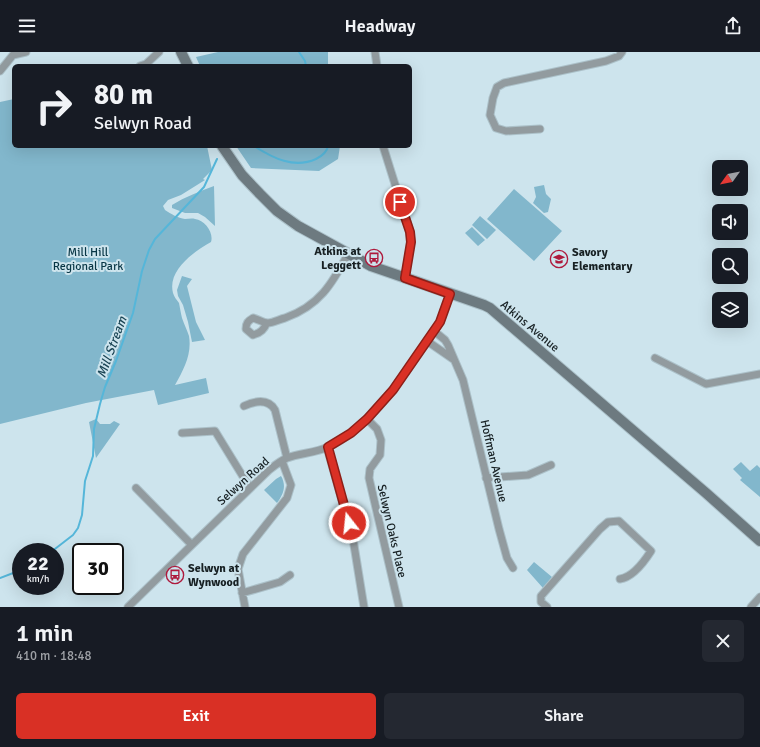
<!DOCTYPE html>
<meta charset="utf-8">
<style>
:root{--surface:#171b24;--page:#242831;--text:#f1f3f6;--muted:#9ea1a6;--accent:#d93025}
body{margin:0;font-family:Signika,sans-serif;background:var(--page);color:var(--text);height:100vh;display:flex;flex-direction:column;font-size:15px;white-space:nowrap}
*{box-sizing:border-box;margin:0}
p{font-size:13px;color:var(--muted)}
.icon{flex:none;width:22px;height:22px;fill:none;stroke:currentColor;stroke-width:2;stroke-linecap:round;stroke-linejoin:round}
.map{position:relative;height:555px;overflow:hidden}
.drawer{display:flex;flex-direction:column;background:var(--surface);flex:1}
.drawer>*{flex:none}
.top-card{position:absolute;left:12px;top:12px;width:400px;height:84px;border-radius:6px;box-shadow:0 4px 16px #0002;background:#171b24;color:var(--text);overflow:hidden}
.needle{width:26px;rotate:237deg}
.controls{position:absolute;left:712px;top:108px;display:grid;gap:8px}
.controls a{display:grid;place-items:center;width:36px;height:36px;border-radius:6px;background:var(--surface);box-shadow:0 4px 16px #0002;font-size:20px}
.speed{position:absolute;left:12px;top:491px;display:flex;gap:8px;font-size:20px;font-weight:700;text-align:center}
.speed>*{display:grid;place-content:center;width:52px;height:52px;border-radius:50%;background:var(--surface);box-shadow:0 4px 16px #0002;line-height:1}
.speed small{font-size:10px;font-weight:400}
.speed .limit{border:2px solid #111;border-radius:6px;background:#fff;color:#111}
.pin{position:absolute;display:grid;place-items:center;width:34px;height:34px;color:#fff;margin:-17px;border:2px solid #fff;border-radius:50%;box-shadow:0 1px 4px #0007}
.me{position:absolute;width:44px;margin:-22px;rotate:344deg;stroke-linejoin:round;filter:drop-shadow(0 0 3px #0008)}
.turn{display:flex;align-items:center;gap:14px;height:84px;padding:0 16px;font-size:18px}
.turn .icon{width:52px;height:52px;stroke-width:2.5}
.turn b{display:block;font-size:28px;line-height:34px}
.round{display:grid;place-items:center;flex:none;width:42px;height:42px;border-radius:6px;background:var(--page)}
.overview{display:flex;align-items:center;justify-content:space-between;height:68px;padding:0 16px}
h1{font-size:24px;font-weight:600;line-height:30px}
.primary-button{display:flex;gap:8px;margin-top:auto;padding:8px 16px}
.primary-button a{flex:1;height:46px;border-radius:6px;background:var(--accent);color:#fff;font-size:16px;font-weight:600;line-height:46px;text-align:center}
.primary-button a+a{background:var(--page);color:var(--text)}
header{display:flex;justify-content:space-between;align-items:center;height:52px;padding:0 16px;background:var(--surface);font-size:18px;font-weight:600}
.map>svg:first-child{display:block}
.green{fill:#82b7cc}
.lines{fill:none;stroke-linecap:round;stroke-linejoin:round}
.stream{stroke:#55b6d9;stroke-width:2}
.street-casing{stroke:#acc1c9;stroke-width:9}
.secondary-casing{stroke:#acc1c9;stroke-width:12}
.street{stroke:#929b9f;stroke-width:7}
.secondary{stroke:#6d7a80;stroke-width:10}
.route-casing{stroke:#8d1f18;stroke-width:10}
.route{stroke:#d93025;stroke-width:7}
.labels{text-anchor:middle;stroke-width:4;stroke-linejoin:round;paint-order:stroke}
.poi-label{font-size:12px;font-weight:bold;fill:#172023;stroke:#cde4ed;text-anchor:start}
.park-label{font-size:12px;fill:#083645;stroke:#cde4ed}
.street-label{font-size:12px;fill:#172023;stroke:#cde4ed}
.water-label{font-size:13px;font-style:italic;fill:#1b4555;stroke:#cde4ed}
</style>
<header><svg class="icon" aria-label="menu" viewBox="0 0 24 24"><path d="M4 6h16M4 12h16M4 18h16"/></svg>Headway<svg class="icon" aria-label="share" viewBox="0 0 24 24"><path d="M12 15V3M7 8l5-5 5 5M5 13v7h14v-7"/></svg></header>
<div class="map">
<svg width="760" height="555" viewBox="0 0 760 555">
<rect width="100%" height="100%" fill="#cde4ed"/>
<path class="green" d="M218,0h110v14h-128l-4,-9z
M14,47v47h193l5,24 -9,9 2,1 -24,15 -13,5 -5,6 2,4c6,4 13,8 20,9 3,0 7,-1 10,0 10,1 19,14 16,23 -16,9 -44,28 -38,51 1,4 4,7 6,10 1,5 2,11 3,15 2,6 5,12 7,18 3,18 -5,33 -14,49l31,-7 3,15 -51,12 -4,-15 -68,13 -86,21v-322z
M236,94h104l-2,13 -19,12 -68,-3z
M544,133l2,9 5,5 -3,13 -4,1 -11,-10 3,-6 -2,-10z
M214,134l1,40 -10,-9 -7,-4h-13l-13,-5v-3c13,-8 28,-14 42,-19z
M514,137l48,42 -28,30 -47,-42z
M480,164l16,14 -9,9 -15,-14z
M472,175l13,13 -7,6 -13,-13z
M182,224l10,3 -5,7 9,36 9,18 -13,2 -4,-20 -5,-17 -5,-9 -1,-6z
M96,367l4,5h10l4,-3 6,3 -24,34 -7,-36z
M741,410l9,9 7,-6 3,3v29l-20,-17 2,-2 -9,-9z
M281,424c6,10 2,19 -4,27l-13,-13 12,-11z
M534,510l18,15 -9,11 -16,-18z"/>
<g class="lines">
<path class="stream" d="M299,0l6,9 1,5
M241,94h1
M254,94c19,12 40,23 62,13 6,-3 11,-7 12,-13
M51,500l22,-17 5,-7 4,-13 3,-34 8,-25 1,-27 6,-25 5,-17 11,-26 17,-48 9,-42 7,-21 6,-11 49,-52 13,-28
M0,526l21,-8"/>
<defs>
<path id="street" d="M375,0l2,14
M140,14l6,-2 13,-12
M0,19l13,-16 13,-3
M540,77l-34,2 -10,-3 -6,-13 3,-17 4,-11 7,-4 102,-22 13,-5 3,-4
M383,94l27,86 1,10 -6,36
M267,271c-3,6 -6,10 -14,12l-7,-6c0,-6 2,-8 7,-11 5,1 10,5 15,5 5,0 12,-4 17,-5 34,-12 47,-34 63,-64
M434,279l11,9 3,5 15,35 36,149 8,29 6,10
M427,289l26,18
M655,306l51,26 54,-10
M244,354c11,-5 24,-8 31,4l12,48
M367,367l10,10 4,11 -1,15 -10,14 -1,9 30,129
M182,381l33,-2 35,57
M327,395l26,92 11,68
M486,426l42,-3 23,-10
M136,436l55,56
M242,541l38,-11 10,-7
M128,555l141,-137c5,-4 11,-9 18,-12 13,-5 28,-5 41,-11 46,-21 78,-76 106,-116l6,-9 10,-28
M245,555l-7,-38 5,-15 44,-56 4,-13 -9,-24
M547,555l-6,-5v-6l59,-67 8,-7 11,-1 32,30c-7,11 -18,26 -31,28
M751,555l9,-10"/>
<path id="secondary" d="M181,0l7,14
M222,94l20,29 18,19 17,17 21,15 73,40 113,39 6,3 216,185 54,48"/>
</defs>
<use href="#street" class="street-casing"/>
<use href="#secondary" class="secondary-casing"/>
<use href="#street" class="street"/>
<use href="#secondary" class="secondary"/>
</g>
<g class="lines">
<defs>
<path id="route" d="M349,471l-21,-76 23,-14 16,-14 26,-29 47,-68 10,-28 -45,-16 6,-36 -1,-10 -10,-30"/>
</defs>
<use href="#route" class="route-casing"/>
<use href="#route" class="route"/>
</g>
<defs>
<symbol id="bus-ring" viewBox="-11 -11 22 22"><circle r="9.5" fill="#cde4ed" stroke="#ae1a3d" stroke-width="1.5"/><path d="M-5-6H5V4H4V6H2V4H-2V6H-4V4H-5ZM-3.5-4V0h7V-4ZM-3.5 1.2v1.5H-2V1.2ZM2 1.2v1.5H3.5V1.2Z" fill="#ae1a3d"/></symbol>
<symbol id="school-ring" viewBox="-11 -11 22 22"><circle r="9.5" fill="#cde4ed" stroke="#ae1a3d" stroke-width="1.5"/><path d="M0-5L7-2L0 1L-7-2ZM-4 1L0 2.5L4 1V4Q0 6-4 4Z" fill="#ae1a3d"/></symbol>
</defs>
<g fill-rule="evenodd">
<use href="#bus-ring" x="364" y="196" width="20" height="20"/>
<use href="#school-ring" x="549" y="197" width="20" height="20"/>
<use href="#bus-ring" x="165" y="513" width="20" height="20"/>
</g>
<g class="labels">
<g class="poi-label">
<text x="361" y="203" text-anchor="end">Atkins at<tspan x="361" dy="14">Leggett</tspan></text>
<text x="572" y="204">Savory<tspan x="572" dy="14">Elementary</tspan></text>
<text x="188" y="520">Selwyn at<tspan x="188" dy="14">Wynwood</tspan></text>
</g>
<g class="park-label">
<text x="88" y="204">Mill Hill<tspan x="88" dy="14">Regional Park</tspan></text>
</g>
<g class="street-label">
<text transform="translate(530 274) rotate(40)" y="4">Atkins Avenue</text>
<text transform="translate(494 409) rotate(77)" y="4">Hoffman Avenue</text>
<text transform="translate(243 429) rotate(-42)" y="4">Selwyn Road</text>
<text transform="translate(392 479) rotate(77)" y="4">Selwyn Oaks Place</text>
</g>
<g class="water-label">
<text transform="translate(111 295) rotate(-70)" y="5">Mill Stream</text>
</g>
</g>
</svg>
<div class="controls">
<a><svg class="needle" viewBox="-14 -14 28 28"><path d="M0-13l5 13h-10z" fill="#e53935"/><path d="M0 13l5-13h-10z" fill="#9ea1a6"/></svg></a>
<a><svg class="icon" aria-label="sound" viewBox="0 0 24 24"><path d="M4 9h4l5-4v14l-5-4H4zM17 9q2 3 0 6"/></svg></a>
<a><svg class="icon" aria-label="search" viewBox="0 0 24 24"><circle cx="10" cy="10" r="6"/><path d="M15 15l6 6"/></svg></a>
<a><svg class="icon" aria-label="layers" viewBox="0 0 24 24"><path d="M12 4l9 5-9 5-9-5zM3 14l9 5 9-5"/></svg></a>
</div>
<div class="speed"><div>22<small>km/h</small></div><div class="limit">30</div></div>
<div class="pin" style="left:400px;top:150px;background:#d93025"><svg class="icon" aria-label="arrive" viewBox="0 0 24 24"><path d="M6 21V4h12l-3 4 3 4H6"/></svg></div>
<svg class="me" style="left:349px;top:471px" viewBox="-20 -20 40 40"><circle r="17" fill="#d93025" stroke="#fff" stroke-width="3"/><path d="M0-11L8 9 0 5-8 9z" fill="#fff"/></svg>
<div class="top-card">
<div class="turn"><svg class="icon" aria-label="right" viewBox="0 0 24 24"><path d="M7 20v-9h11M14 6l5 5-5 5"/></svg><div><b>80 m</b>Selwyn Road</div></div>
</div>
</div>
<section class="drawer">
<div class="overview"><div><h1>1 min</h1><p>410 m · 18:48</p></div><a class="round"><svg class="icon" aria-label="close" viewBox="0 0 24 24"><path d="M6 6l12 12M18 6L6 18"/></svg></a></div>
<div class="primary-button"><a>Exit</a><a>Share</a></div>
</section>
